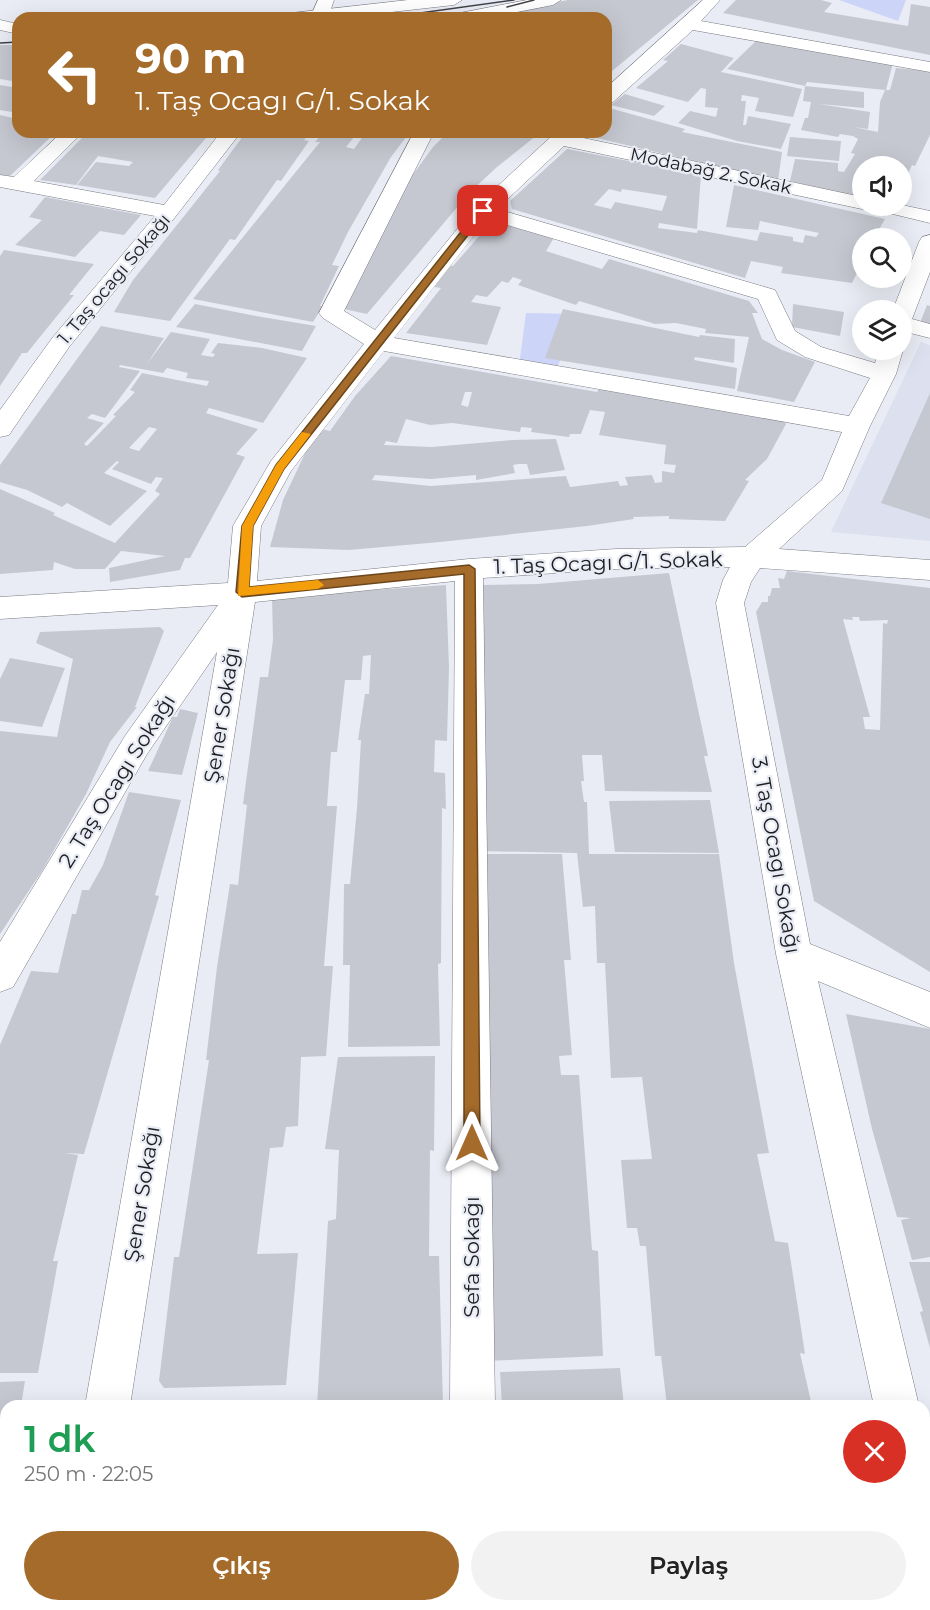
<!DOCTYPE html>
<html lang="tr">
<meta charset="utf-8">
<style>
:root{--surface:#fff;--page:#f2f2f2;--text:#222;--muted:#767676;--accent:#a56b2a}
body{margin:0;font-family:Montserrat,sans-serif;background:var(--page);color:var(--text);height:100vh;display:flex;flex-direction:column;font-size:22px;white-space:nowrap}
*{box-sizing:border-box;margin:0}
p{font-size:20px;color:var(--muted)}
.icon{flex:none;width:33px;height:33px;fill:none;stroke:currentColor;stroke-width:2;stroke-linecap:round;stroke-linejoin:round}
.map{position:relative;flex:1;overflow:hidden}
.drawer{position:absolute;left:0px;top:1400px;width:930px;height:212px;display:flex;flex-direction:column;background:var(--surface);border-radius:18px 18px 0 0;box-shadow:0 6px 24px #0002}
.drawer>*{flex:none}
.hud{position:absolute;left:12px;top:12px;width:600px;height:126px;border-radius:18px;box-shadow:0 6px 24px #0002;background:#a56b2a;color:#fff;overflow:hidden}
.fabs{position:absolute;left:852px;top:156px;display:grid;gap:12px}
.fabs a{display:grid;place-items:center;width:60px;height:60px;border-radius:50%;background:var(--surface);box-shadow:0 6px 24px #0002;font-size:30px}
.pin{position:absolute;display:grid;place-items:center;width:51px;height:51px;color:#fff;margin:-26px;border-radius:12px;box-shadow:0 3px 9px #0006}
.me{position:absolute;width:66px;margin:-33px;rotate:0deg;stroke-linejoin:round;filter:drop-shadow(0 0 4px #0008)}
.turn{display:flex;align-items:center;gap:21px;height:126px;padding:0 24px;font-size:27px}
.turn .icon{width:78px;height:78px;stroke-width:2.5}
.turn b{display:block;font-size:42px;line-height:51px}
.round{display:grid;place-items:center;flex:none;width:63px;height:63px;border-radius:32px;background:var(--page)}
.overview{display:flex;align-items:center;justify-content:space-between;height:102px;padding:0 24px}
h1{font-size:36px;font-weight:600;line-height:45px;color:#1e9e55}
.action{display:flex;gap:12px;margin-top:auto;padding:12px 24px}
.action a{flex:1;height:69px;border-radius:36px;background:var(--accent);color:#fff;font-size:24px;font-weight:600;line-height:69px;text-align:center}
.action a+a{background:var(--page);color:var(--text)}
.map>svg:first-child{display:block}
.built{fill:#dce0ef}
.green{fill:#ccd4f8}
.building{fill:#c6c8d1;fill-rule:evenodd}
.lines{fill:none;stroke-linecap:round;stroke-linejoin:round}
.minor-casing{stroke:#787a81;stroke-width:1}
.major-casing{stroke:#787a81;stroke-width:1}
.minor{fill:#fff;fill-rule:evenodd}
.major{fill:#fff;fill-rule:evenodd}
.tram{stroke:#414246;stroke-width:1.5}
.route{fill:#a56b2a;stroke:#6b461b;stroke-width:1.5}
.slow{fill:#f59e0b}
.labels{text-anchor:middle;stroke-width:4.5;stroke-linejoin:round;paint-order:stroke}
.far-street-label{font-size:18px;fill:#1d1e21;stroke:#eaecf5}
.street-label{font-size:21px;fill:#1d1e21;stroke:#eaecf5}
</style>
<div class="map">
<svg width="930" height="1610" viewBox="0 0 930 1610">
<rect width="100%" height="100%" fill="#eaecf5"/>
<path class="built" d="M921,342l9,3v196l-99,-9z"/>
<path class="green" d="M839,0h67l-8,21z
M526,313l55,1 -26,58 -36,-6z"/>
<path class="building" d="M568,0h130l-92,76v-58h-15l-5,-3 -13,3h-83l14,-6z
M736,0h85l11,3 -8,9 84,14 3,-22 19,3v48l-207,-42z
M759,38l134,25 -7,27h4l6,-22 34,3v64l-15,31 -3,-1 -10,21v-20h-40v33l-72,-18 5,-22 43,4v8l6,1 11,-18 -4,-1 7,-14 -5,-3 -13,-2 -2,3 -37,-7 4,-12h3l3,-16 -8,-1 2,-15 59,6v16l-45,-4 51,8 -2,17 -15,-2 25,5 2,-30 5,-12 -78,-8 -2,4 -78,-17z
M681,44l53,14 -13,14 81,17 -9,28 -38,-6 4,-13 -17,-3 -1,6h5l-3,24h3l2,-9 43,8 -10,25 -44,-8 -59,-18 12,-12 26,6 2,-9 -13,-1 1,-18 -5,-1 -13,14 -52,-14 32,-27 -5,-1z
M0,45h18v37l-18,-3z
M0,85l18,3v25l-18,-3z
M625,94l40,12 -11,10 -43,-11z
M613,109l72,20 -3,3 100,20 -4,29 -194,-46 4,-3h18v-17z
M18,114v18h38l-46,44 -10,-1v-60l13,3z
M88,132h123l-56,66 -78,-13 19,-23 33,4 4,-4 -35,-6 -22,29 -36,-5z
M246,132h65l-7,8 5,1 -28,40 -4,-1 -42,60 -5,-1 -60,82 -56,-9 19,-32 87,-109 -2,-1z
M324,132h34l-12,15 8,2 12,-17h44l-19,25 -43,75 -16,33 7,1 -19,40h3l-10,16 -120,-23 127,-157h-5z
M448,132h93l-44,35 -27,25 -103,122 -23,-5 51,-110 38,-52z
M790,137l51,4 -2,20 -52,-5z
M567,149l134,26 -4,54 -38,-6 -1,5 39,5 1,-3 59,11 3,-9 33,5v4l10,2 2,-8 11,2 3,-4 -59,-12 -2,9 -32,-3 8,-42 151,34 -11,19h-12l-1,27 -9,18 -71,-10 2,-6 -32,-6 -6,17 -233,-69 -2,-8zM609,189l12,3 1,-3 45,7 -5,15 -47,-9 -4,7 -17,-4z
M45,197l96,18 -17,20 -24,-4 -25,26 -60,-12 27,-25 -13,-3z
M496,217l59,19 -9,15 56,18 7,-10 140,42 9,12h-6l10,26 20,11 33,12 -21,40 -57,-11 12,-54 -44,-4 1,-4 -30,-6 -21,1 -76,-23 -3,4 -58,-20 4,-5 -9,-3 -5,6 -6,-2 -15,16 -11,-2 -5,7 30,5 -14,38 -81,-12 35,-45 -11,-2 18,-21 5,1z
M4,250l90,14 -25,31h5l-47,58h-5l-22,33v-130z
M195,304l61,12 60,10 -14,25 -126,-24z
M793,304l51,8 -4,24 -48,-9z
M927,305l3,1v19l-10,-2z
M563,309l136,28 1,-2 35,4 -1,24 -39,-6 -1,3 43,8 -2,21 -190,-31z
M101,326l63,12 -17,26 24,-32 39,7 -9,16 12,2 2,-3 -4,-1 7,-10 44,5 45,10 -44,65 -54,-15 -3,5 52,16 -22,25 9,3 -55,101h-5l-5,12 -70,12 -1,-14 56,-12 -44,-5 -16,18h-30l-21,-7 -1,8 -53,4v-85l55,24 -2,2 62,28 45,-49 -5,-3 8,-13 -7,-1 -5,7 -39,-15 7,-7 -2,-1 -13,12 43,18 -37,35 -43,-23 -5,4 -35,-17 -27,-8v-17zM120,365l43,8 4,-5 21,5 -2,5 23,3 -2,5 -65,-13 -12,17 5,2 -22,23 3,1 -29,30 -3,-2 20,-21 -17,-5 5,-4 13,4 35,-47 -21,-4zM149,427l8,2 -18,22 -10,-3z
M391,356l206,36 2,-3 182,30 5,5 -19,35 -22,21 4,1 -24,40 -56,-2v-3l-36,1 1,2 -47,7 -147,16 -91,8 -79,-3 13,-47 34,-72 13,3 25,-35zM465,392h7l-4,15 -7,-2zM590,410l15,2 -6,23 67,10 -2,19 12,1 -2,8 -12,-2v11l-7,1 -3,-8 -27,2 3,8 -8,1 -2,-5 -48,6 -4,-11 -135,10 -59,-6 3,-5 56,4 45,-4v5l39,-7 -2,-8 5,-1h9l3,11 35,-5 -9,-31 -44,1 -80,7 -48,-2 2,-4 11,2 9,-24 24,6 22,-2 68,9 1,-5 11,1 -1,4 38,5 1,-3h11z
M930,393v126l-49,-16z
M787,571l143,17v384l-116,-71 -58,-289 6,-10h6v-6h2l2,-8h8l-2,-10 6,1zM852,617h7l1,4 28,-1 -1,4 -4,-1 -3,107 -15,-1 -2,-12h7l-27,-98 10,1z
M669,573l39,183h-4l8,36 -107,-1 -3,-36h-20l2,26h-3l3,21h3l2,52h130l15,109 35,190 -12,1 18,87 13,2 17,111 -5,-1 12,53h-145l-6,-50h-6l-9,-110h-6l-3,-18h-10l-6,-68 31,-1 -10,-82 -31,1 -6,-115h-8l-2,-57 -12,1 -6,-54 -99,-2 5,-266 55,-1z
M446,585l3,82 -2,74 -12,-1 -1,32 11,1 1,36 -4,-1 -1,155 -3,1 2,82 -92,1 2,-82h-7l1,-81h6l7,-76 4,-68h-3l7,-46h4l2,-39 -8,1 -2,24h-16l-8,72h-6l-4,54h10l-13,160h9l-7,90 -25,1 -3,69 -12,1 -3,20 -13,1 -13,106 41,-1 -12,132 -122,3 -5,-7 15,-124h5l30,-197h-3l11,-93 13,-83 8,1 9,-80 -4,-1 17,-127h8l5,-37 -1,-43z
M160,627l4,4 -29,76h2l-27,35 -24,52 -44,77 -42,63v-203l57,6 16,-78 -37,-16 4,-11z
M10,658l55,10 -23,59 -42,-6v-42z
M180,709l18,4 -16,62 -34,-4 25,-54h4z
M129,792l52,8 -26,95 4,1 -75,258 -20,-1 14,2 -25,106h5l-20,112h-38v-328l31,-74 27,2 14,-59h4l6,-24h7l14,-25z
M710,800l9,53 -104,-1 -6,-51z
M479,854h83l9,106h-7l8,95 -13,1 2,19h18l13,175 6,1 5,105 -119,5 -2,-108h11z
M846,1014l84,15v228l-18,3 -11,-40 10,-2 -14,-1 -25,-88z
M435,1056l-1,95 -4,-1 -1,106h10l4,150h-126l11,-185 8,-2 3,-69 -14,-1 13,-92z
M909,1262h21v86l-10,-36 3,-1z
M620,1368l4,38h-122l-2,-34z
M25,1381l-4,25h-15v87l-6,28v-139z
M125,1605h151v5h-151z
M289,1605h143v5h-143z
M491,1605h124v5h-124z
M703,1605h146l1,5h-146z"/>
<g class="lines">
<defs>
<path id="minor" d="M318,0h16l-6,18h-18z
M703,0h17l-19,21 229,41v10l-237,-42 -80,72 -7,2v-16z
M62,132h21l-49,49 130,24 57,-73h20l-65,84 -107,131 -60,88 -9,2v-27l53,-73 102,-121 -155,-29v-12l14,2z
M414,132h20l-90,179 31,19 100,-123 81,-75h21l-3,4 288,61v9l40,-1 28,6v12l-62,-15 -6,1 -298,-63 -67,63 278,81 20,41 26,16 54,16 4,-13 23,-2 1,2 -7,24 -26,52 -28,65 -63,58 151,11v20l-170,-12 -9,14 -7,21 66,341 120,48v36l-112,-47 101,425h-45l-98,-452 -60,-351 7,-23 7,-13 -114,2 -133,9 12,828h-45l5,-825 -200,21 -125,804h-45l132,-754 -70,102 -134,233 -13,5v-50l125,-206 93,-131 -218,14v-22l228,-14 5,-57 38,-65 93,-117 -41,-26 -4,-5zM487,219l271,80 19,41 28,17 65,21 -21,38 -455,-78zM384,351l458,81 -20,48 -77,67 -129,2 -147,10 -212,22 4,-55 30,-55z
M930,235v37l-18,47 18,5v14l-28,-7v-21h-9l26,-68 3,-5z
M924,1466l6,2v125l-6,-2z
M50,1605h48v5h-50z
M450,1605h48l1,5h-50z"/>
<path id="major" d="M408,0h54l-8,5 -116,13h-55l9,-5z
M527,0h34l-8,5 -66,13h-36l9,-5z
M0,20l18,4v10l-18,-4z"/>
</defs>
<use href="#minor" class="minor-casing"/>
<use href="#major" class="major-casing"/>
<use href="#minor" class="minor"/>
<use href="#major" class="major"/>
<path class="tram" d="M507,7l27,-7
M384,18l130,-18
M0,43l18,-1"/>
</g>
<path class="route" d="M479,209l8,2 -203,258 -31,57 -4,61 220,-22 6,4 5,574 -2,5 -6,3 -6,-3 -2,-5v-569l-222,23 -6,-5 6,-66 34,-61z"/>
<path class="slow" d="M302,432l9,2 -27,35 -31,57 -4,61 69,-7 6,5 -6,4 -80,7 4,-70 34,-61z"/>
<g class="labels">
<g class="far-street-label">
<text transform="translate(711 171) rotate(12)" y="6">Modabağ 2. Sokak</text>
<text transform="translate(114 279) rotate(-50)" y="6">1. Taş ocagı Sokağı</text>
</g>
<g class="street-label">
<text transform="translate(608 563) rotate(-2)" y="7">1. Taş Ocagı G/1. Sokak</text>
<text transform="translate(222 715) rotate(-81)" y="7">Şener Sokağı</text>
<text transform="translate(117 781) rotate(-58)" y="7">2. Taş Ocagı Sokağı</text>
<text transform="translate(776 855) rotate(80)" y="7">3. Taş Ocagı Sokağı</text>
<text transform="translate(142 1194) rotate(-81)" y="7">Şener Sokağı</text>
<text transform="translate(472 1257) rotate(-90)" y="7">Sefa Sokağı</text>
</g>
</g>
</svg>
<div class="fabs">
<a><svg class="icon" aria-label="sound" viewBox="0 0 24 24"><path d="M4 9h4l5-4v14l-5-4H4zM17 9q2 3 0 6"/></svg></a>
<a><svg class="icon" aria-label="search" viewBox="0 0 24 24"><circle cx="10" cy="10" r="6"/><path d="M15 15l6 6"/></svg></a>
<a><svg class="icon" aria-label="layers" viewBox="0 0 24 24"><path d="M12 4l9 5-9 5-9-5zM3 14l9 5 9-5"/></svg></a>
</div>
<div class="pin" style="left:483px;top:211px;background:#d93025"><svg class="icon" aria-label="arrive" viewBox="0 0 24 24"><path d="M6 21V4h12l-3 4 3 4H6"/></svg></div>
<svg class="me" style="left:472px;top:1143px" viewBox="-20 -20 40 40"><path d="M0-17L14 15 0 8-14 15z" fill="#a56b2a" stroke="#fff" stroke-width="4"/></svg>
<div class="hud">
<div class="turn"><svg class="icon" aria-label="left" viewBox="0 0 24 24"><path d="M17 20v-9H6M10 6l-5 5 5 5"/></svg><div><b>90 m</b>1. Taş Ocagı G/1. Sokak</div></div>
</div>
<section class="drawer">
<div class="overview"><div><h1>1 dk</h1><p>250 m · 22:05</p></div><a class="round" style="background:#d93025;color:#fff"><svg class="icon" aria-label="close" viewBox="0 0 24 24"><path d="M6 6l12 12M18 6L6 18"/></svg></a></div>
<div class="action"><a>Çıkış</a><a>Paylaş</a></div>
</section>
</div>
